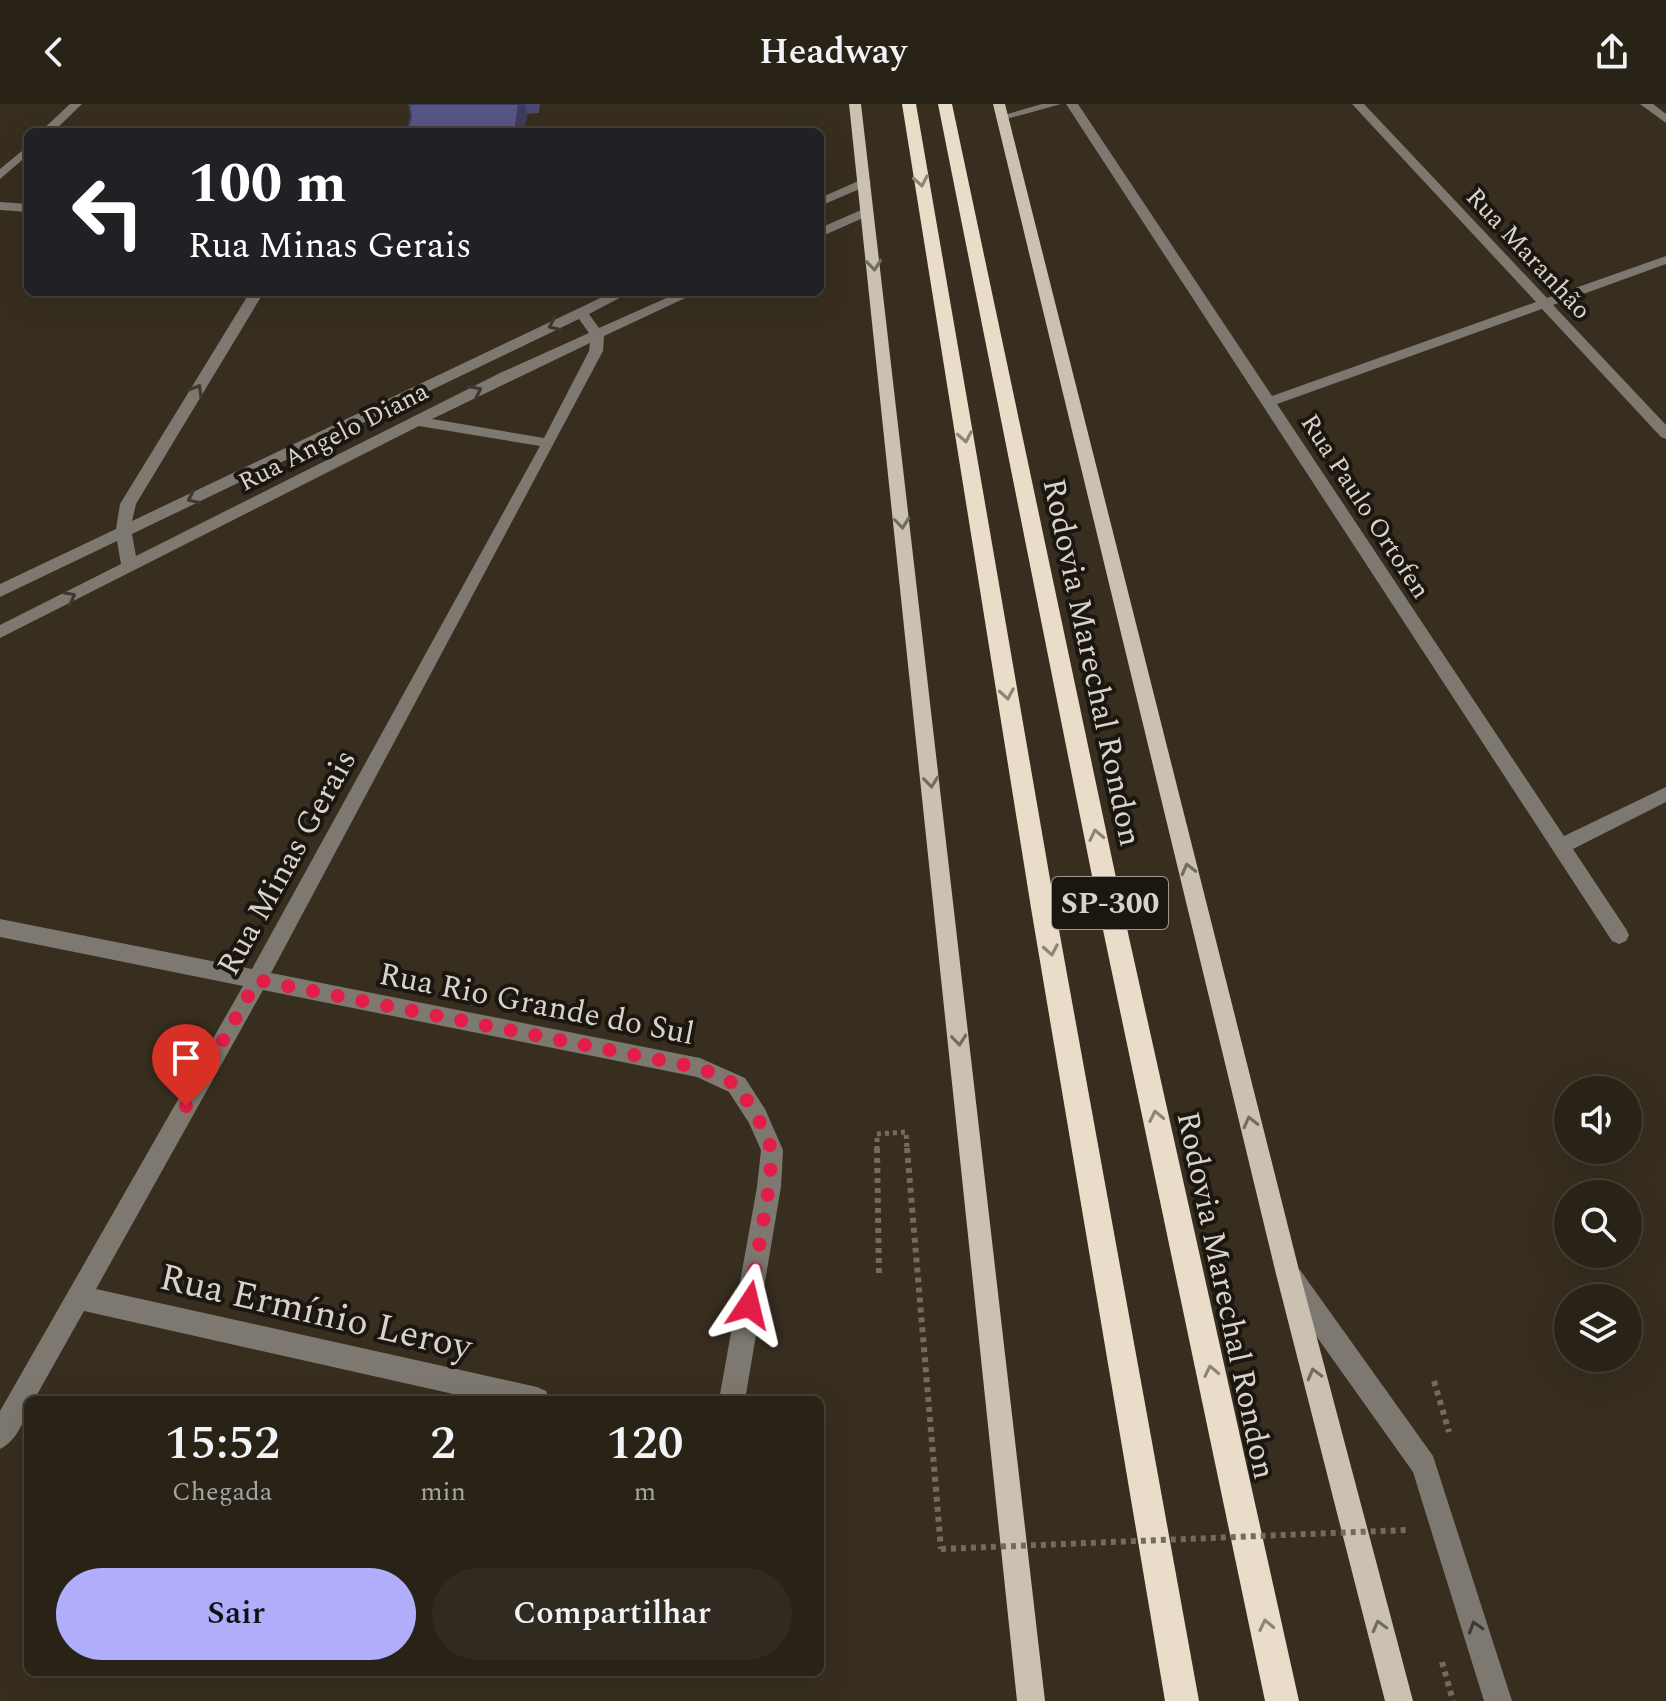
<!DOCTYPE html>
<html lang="pt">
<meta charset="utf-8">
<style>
:root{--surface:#292217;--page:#312a20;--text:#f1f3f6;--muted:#a5a4a1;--line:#453f36;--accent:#b0adfa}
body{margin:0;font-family:Spectral,serif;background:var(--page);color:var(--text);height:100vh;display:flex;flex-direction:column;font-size:30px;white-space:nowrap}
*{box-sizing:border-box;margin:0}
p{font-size:26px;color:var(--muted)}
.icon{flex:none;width:44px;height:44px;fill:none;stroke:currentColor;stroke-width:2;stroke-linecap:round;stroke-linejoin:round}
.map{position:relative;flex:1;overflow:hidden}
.drawer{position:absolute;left:24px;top:1292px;width:800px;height:280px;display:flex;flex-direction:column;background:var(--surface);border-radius:12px;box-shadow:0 8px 32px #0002,0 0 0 2px var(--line)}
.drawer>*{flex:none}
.hud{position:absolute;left:24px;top:24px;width:800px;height:168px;border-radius:12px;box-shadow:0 8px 32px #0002,0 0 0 2px var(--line);background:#202124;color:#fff;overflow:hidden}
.buttons{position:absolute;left:1554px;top:972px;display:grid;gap:16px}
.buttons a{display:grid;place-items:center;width:88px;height:88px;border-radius:50%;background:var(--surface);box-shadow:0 8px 32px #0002,0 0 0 2px var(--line);font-size:40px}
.pin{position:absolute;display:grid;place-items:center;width:68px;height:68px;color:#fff;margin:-82px -34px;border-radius:50% 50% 50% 0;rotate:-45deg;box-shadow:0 0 8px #0007}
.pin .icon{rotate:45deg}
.me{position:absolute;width:88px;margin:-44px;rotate:10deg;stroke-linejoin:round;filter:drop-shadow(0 0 6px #0008)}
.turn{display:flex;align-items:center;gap:28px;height:168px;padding:0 32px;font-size:36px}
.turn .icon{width:104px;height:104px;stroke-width:2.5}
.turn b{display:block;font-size:56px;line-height:68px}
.eta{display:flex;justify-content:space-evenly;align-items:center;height:136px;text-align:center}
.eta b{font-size:48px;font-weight:600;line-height:56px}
.button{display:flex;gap:16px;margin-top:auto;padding:16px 32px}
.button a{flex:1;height:92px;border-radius:48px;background:var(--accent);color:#111;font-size:32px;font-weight:600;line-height:92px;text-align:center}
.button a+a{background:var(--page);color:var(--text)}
header{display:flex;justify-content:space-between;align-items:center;height:104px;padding:0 32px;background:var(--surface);font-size:36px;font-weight:600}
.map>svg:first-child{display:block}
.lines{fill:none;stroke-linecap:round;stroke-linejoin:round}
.path-far1{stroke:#726b5e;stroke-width:5;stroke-dasharray:4 4;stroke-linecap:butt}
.path{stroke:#726b5e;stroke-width:6;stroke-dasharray:5 5;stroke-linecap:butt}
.minor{fill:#7d7870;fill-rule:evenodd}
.major{fill:#cac1b1;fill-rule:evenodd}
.highway{fill:#e9ddca;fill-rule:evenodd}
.path-bridge{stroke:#726b5e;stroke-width:6;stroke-dasharray:5 5;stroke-linecap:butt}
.wall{fill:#4b4972}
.shaded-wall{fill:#3d3c5c}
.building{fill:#575584;stroke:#3d3c5c;stroke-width:2}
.oneway{stroke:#8c8476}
.oneway2{stroke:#726c60}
.oneway3{stroke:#3d3932}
.route{stroke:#e11d48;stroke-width:14;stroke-dasharray:0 25.2}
.labels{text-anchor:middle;stroke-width:8;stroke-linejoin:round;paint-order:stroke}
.far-street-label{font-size:26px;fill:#d8d3c9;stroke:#1b1710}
.shield{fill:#1b1710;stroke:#9f9b92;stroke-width:2}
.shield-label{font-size:30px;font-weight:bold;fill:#d8d3c9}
.street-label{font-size:32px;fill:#d8d3c9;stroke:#1b1710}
.near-street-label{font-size:38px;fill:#d8d3c9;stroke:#1b1710}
</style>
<header><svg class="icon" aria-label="back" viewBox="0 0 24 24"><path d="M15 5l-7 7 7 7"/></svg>Headway<svg class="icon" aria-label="share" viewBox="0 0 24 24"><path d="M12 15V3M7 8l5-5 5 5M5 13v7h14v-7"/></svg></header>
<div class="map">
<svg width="1666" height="1597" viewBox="0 0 1666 1597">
<rect width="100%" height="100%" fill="#372e1f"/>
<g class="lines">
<path class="path-far1" d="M877,1046v-16l29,-2 1,18"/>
<path class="path" d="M877,1044l2,129
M907,1044l34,401
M1434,1277l15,51
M1442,1558l11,39"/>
<path class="minor" d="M70,0h12l-29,28h-13z
M1042,0h19l-58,16 -6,-3z
M1066,0h12l194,292 264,-94 -184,-198h12l183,194 119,-42v8l-113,41 113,120v14l-5,-2 -119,-128 -265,95 287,432 102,-49v15l-93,47 53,80 3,6 -3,6 -7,3 -7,-3z
M1640,0h13l13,10v9z
M28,42v9l-28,24v-10z
M865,74l6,4 -2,3 -49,21v-8z
M0,98l28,2v8l-28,-2z
M868,103l4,1v6l-52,23v-9z
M250,188h14l-128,212 -4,17 481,-229h18l-42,22 10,14 81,-36h18l-94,44 -1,15 -332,622 429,85 45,20 20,31 18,41 -2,37 -36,213h-26l38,-213 4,-37 -12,-27 -20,-31 -32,-15 -434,-87 -167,299 441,98 9,4 4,9h-70l-396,-89 -50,89h-6c0,17 -12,42 -28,49v-38l243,-425 -243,-49v-18l252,50 288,-523 -121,-20 -419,212v-13l121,-61 -4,-23 -117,56v-13l116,-55 4,-25zM579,215l10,14 -89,40 -364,183 -4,-22zM590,239l-1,8 -45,87 -112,-19z
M1291,1163l9,3 133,186 79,245h-28l-71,-229 -131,-184 -3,-9 3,-9z"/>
<path class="major" d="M849,0h12l184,1597h-28z
M993,0h12l295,1170 113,427h-28l-109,-427z"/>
<path class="highway" d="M902,0h14l139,804 144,793h-34l-134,-793z
M938,0h14l170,802 177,795h-34l-167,-795z"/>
<path class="path-bridge" d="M941,1445l465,-19"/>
</g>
<path class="wall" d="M409,0h131l-1,9 -12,1 -3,18h-117l4,-15z"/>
<path class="shaded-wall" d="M519,0h6l2,10 -3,18h-9z"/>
<path class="building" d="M409,0h110l-4,28h-108l4,-15z"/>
<defs><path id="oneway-chevron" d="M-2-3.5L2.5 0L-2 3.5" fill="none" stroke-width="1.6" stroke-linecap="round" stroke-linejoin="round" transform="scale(2)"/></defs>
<g class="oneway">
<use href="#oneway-chevron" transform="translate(921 77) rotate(80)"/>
<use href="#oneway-chevron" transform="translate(965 333) rotate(80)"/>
<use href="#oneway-chevron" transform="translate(1007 590) rotate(80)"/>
<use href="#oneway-chevron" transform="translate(1096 731) rotate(-102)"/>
<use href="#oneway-chevron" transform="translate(1051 846) rotate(80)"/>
<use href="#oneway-chevron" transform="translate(1156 1012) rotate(-102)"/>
<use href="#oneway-chevron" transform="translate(1211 1267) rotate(-102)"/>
<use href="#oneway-chevron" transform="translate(1266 1521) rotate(-102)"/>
</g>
<g class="oneway2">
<use href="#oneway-chevron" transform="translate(874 161) rotate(84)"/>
<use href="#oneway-chevron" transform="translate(902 419) rotate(84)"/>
<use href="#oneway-chevron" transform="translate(931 678) rotate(84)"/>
<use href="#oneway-chevron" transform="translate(1188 765) rotate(-104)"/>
<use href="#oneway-chevron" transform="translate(959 936) rotate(84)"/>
<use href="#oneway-chevron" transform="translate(1250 1018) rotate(-104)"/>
<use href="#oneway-chevron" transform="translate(1314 1270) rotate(-105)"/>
<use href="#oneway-chevron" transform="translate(1379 1522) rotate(-105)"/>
</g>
<g class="oneway3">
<use href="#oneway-chevron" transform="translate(554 221) rotate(155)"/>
<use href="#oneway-chevron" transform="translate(197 286) rotate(-59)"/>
<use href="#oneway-chevron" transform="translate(476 287) rotate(-27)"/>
<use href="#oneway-chevron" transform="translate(193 394) rotate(154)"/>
<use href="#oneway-chevron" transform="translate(70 493) rotate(-27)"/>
<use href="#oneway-chevron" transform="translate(1475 1523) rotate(-107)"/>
</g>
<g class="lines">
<path class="route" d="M186,1002l71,-126 443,88 37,17 20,31 15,34 -3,37 -20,118"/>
</g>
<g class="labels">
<g class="far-street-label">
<text transform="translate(1529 149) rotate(47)" y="9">Rua Maranhão</text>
<text transform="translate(333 332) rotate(-27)" y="9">Rua Angelo Diana</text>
<text transform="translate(1366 402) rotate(57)" y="9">Rua Paulo Ortofen</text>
</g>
<rect class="shield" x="1052" y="773" width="116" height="52" rx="6"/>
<g class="shield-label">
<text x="1110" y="809">SP-300</text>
</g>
<g class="street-label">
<text transform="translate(1093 558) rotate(78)" y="11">Rodovia Marechal Rondon</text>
<text transform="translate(286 758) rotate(-61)" y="11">Rua Minas Gerais</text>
<text transform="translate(537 899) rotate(11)" y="11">Rua Rio Grande do Sul</text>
<text transform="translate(1227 1191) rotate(78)" y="11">Rodovia Marechal Rondon</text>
</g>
<g class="near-street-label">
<text transform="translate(316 1207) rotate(13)" y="13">Rua Ermínio Leroy</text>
</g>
</g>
</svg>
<div class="buttons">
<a><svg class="icon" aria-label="sound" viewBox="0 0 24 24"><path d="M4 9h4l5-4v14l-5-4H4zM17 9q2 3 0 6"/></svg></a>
<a><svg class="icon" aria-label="search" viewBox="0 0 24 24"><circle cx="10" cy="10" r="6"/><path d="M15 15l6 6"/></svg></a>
<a><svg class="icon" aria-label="layers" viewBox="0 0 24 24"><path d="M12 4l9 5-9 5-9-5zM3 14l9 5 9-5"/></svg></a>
</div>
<div class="pin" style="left:186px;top:1002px;background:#d93025"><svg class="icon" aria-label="arrive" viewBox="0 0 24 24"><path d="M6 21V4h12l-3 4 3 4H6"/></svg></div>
<svg class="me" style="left:749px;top:1201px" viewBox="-20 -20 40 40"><path d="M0-17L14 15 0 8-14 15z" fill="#e11d48" stroke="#fff" stroke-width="4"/></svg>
<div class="hud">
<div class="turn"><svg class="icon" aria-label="left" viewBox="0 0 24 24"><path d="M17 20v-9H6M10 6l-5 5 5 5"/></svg><div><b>100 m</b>Rua Minas Gerais</div></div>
</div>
<section class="drawer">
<div class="eta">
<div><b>15:52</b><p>Chegada</p></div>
<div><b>2</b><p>min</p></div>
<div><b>120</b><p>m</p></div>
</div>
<div class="button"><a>Sair</a><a>Compartilhar</a></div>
</section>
</div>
